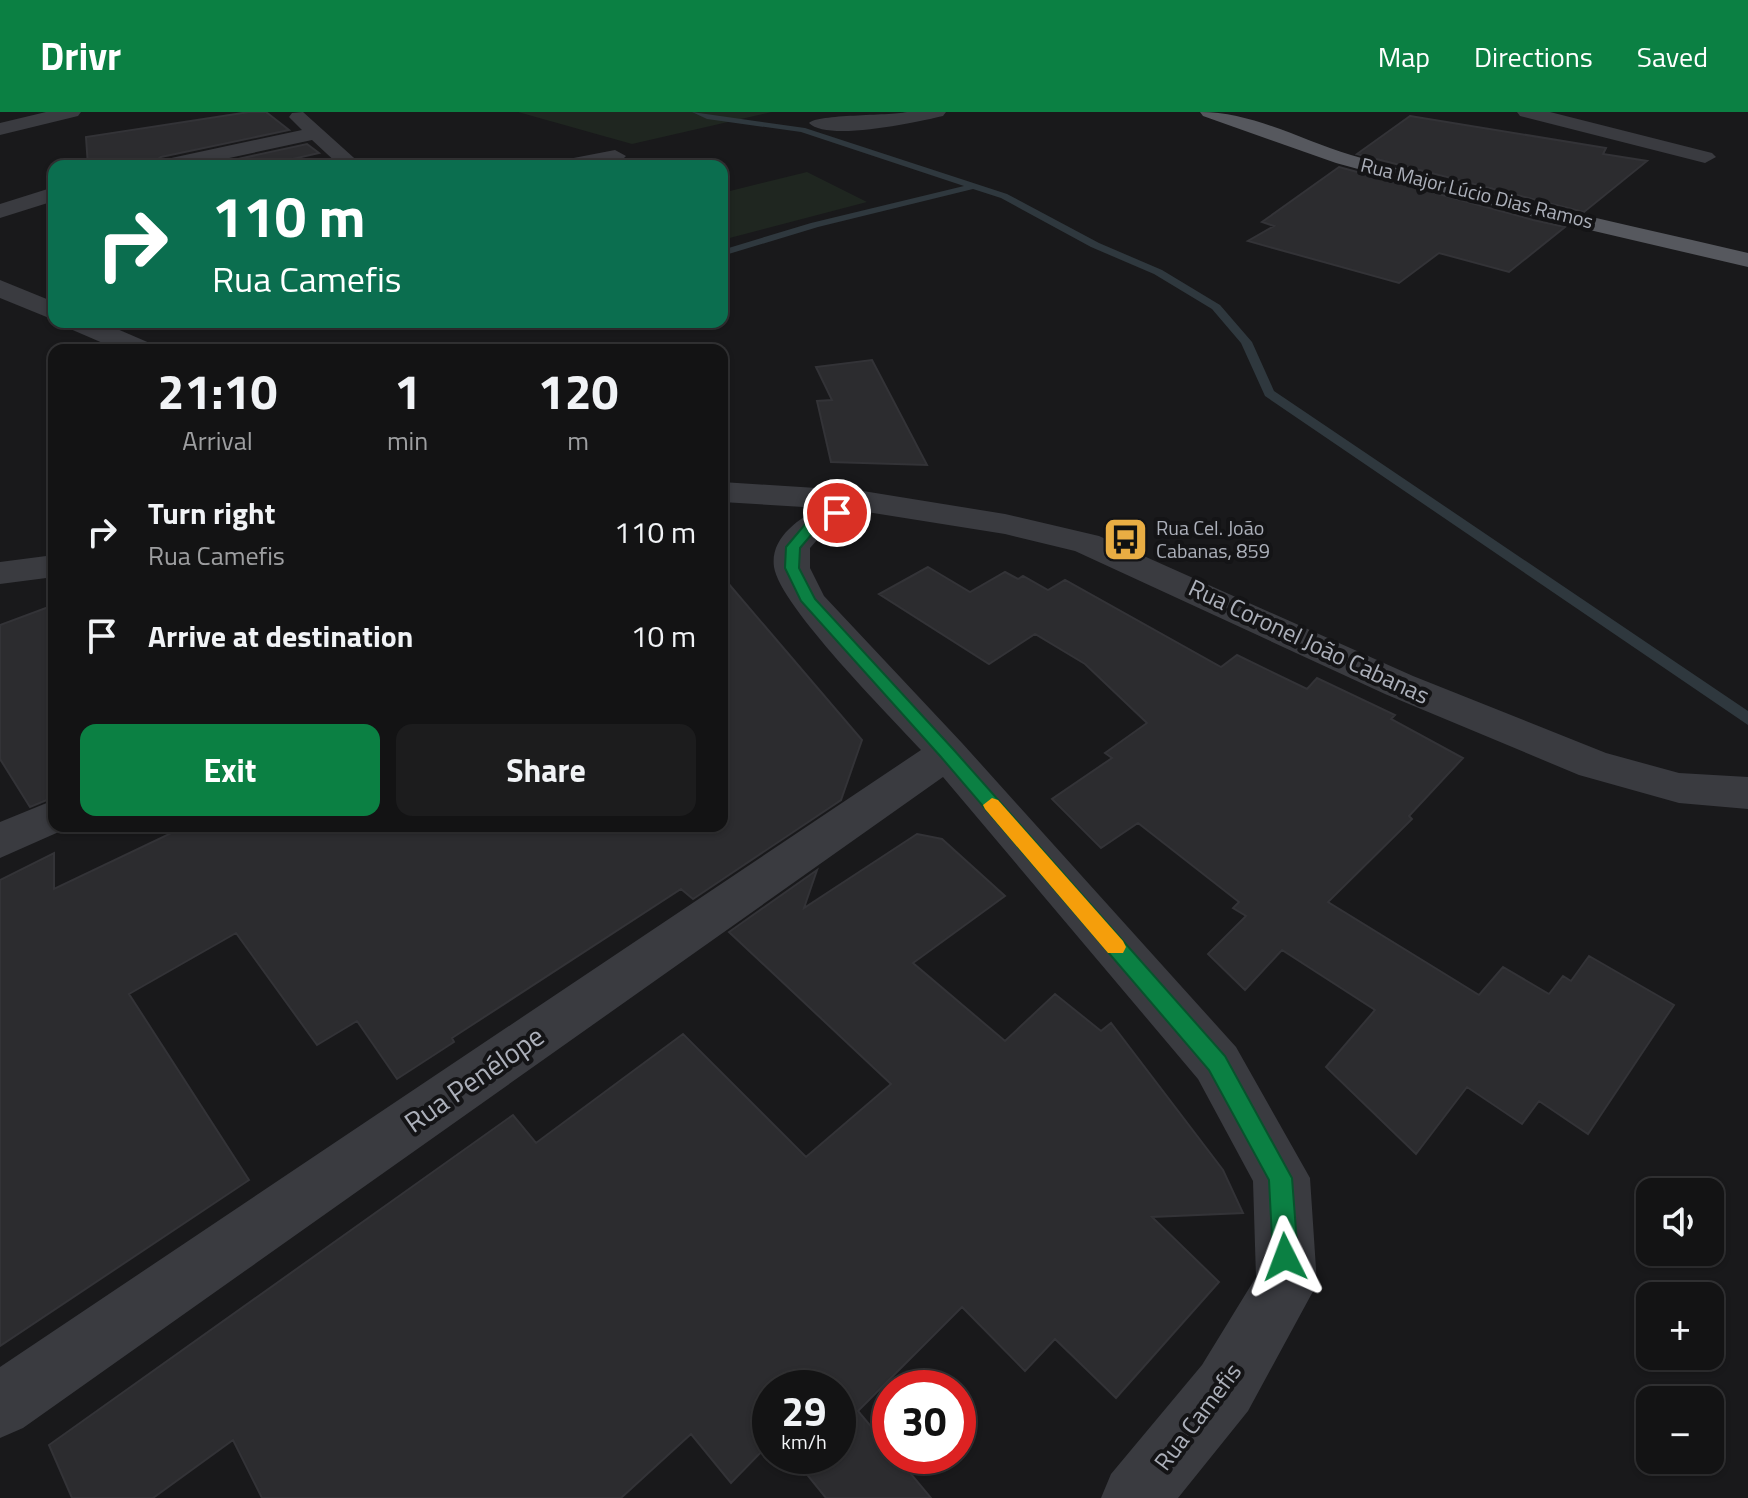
<!DOCTYPE html>
<meta charset="utf-8">
<style>
:root{--surface:#131314;--page:#1c1c1d;--text:#f1f3f6;--muted:#9d9ea0;--line:#323234;--accent:#0b8043}
body{margin:0;font-family:"Titillium Web",sans-serif;background:var(--page);color:var(--text);height:100vh;display:flex;flex-direction:column;font-size:30px;white-space:nowrap}
*{box-sizing:border-box;margin:0}
p{font-size:26px;color:var(--muted)}
.icon{flex:none;width:44px;height:44px;fill:none;stroke:currentColor;stroke-width:2;stroke-linecap:round;stroke-linejoin:round}
.map{position:relative;flex:1;overflow:hidden}
.side{position:absolute;left:48px;top:232px;width:680px;height:488px;display:flex;flex-direction:column;background:var(--surface);border-radius:16px;box-shadow:0 2px 6px #0004,0 0 0 2px var(--line)}
.side>*{flex:none}
.guide{position:absolute;left:48px;top:48px;width:680px;height:168px;border-radius:16px;box-shadow:0 2px 6px #0004,0 0 0 2px var(--line);background:#0b6e4f;color:#fff;overflow:hidden}
.fabs{position:absolute;left:1636px;top:1066px;display:grid;gap:16px}
.fabs a{display:grid;place-items:center;width:88px;height:88px;border-radius:16px;background:var(--surface);box-shadow:0 2px 6px #0004,0 0 0 2px var(--line);font-size:40px}
.speed{position:absolute;left:752px;top:1258px;display:flex;gap:16px;font-size:40px;font-weight:700;text-align:center}
.speed>*{display:grid;place-content:center;width:104px;height:104px;border-radius:50%;background:var(--surface);box-shadow:0 2px 6px #0004,0 0 0 2px var(--line);line-height:1}
.speed small{font-size:20px;font-weight:400}
.speed .limit{border:12px solid #d22;background:#fff;color:#111}
.pin{position:absolute;display:grid;place-items:center;width:68px;height:68px;color:#fff;margin:-34px;border:4px solid #fff;border-radius:50%;box-shadow:0 2px 8px #0007}
.me{position:absolute;width:88px;margin:-44px;rotate:357deg;stroke-linejoin:round;filter:drop-shadow(0 0 6px #0008)}
.turn{display:flex;align-items:center;gap:28px;height:168px;padding:0 32px;font-size:36px}
.turn .icon{width:104px;height:104px;stroke-width:2.5}
.turn b{display:block;font-size:56px;line-height:68px}
.eta{display:flex;justify-content:space-evenly;align-items:center;height:136px;text-align:center}
.eta b{font-size:48px;font-weight:700;line-height:56px}
.primary-button{display:flex;gap:16px;margin-top:auto;padding:16px 32px}
.primary-button a{flex:1;height:92px;border-radius:16px;background:var(--accent);color:#fff;font-size:32px;font-weight:700;line-height:92px;text-align:center}
.primary-button a+a{background:var(--page);color:var(--text)}
ul{padding:0;list-style:none}
li{display:flex;align-items:center;gap:24px;height:104px;padding:0 32px}
li div{flex:1}
li b{display:block;font-size:30px}
li em{font-style:normal}
header{display:flex;align-items:center;gap:48px;box-sizing:border-box;height:112px;padding:0 40px;background:var(--accent);color:#fff}
header strong{font-size:38px}
nav{display:flex;gap:44px;margin-inline-start:auto;font-size:28px}
.map>svg:first-child{display:block}
.green{fill:#1f2620}
.lines{fill:none;stroke-linecap:round;stroke-linejoin:round}
.stream{fill:#2f383e;fill-rule:evenodd}
.building{fill:#2c2c2f;stroke:#333337;stroke-width:2}
.minor{fill:#3a3b40;fill-rule:evenodd}
.major{fill:#56585e;fill-rule:evenodd}
.route{fill:#0b8043;stroke:#07532c;stroke-width:2}
.slow{fill:#f59e0b}
.labels{text-anchor:middle;stroke-width:8;stroke-linejoin:round;paint-order:stroke}
.far-street-label{font-size:20px;fill:#acb0ba;stroke:#141416}
.far-poi-label{font-size:20px;fill:#acb0ba;stroke:#141416;text-anchor:start}
.street-label{font-size:24px;fill:#acb0ba;stroke:#141416}
.near-street-label{font-size:28px;fill:#acb0ba;stroke:#141416}
</style>
<header>
<strong>Drivr</strong>
<nav><a>Map</a><a>Directions</a><a>Saved</a></nav>
</header>
<div class="map">
<svg width="1748" height="1386" viewBox="0 0 1748 1386">
<rect width="100%" height="100%" fill="#19191b"/>
<path class="green" d="M518,0h254l-140,32z
M807,60l60,30 -145,38v-47z"/>
<g class="lines">
<path class="stream" d="M692,0l113,16 202,66 92,49 63,27 58,35 32,37 22,49 474,320v14l-483,-329 -24,-53 -29,-34 -58,-35 -63,-27 -90,-49 -28,-9 -155,38 -96,29v-6l89,-27 153,-37 -163,-54 -94,-13z"/>
</g>
<path class="building" d="M249,0h17l23,18 -128,27 -13,9h-60l-2,-29z
M1410,4l196,32 -3,6 44,7 -63,51 -227,-58z
M307,32l12,9 -57,13h-56z
M1339,55l194,53 32,7 -56,45 -70,-19 -40,30 -151,-42 26,-15 -12,-4z
M872,248l55,105 -96,-3 -14,-61 15,-1 -16,-33z
M928,455l42,25 35,-20 13,7 5,-3 25,14 17,-10 156,87 16,-12 70,34 10,-11 78,37 -4,4 72,39 -54,58 3,3 -84,83 151,93 24,-28 46,27 14,-18 8,5 18,-25 85,49 -86,129 -49,-33 -17,23 -55,-37 -51,67 -90,-87 49,-57 -93,-60 -37,40 -37,-36 38,-38 -13,-8 6,-6 -101,-79 -37,25 -49,-49 60,-41 -7,-5 42,-30 -62,-59 -50,-30 -46,30 -110,-70z
M722,464l140,164 -21,60 -148,99 -12,-10 -229,149 2,4 -57,37 -40,-58 -40,24 -81,-112 -107,61 120,186 -249,166v-466l54,-27v36l132,-63h536z
M54,493v192l-24,10 -30,-48v-134z
M917,722l25,5 63,57 -92,67 92,78 50,-47 46,37 10,-8 112,147 20,43 -91,4 67,65 -103,116 -61,-59 -30,32 -63,-64 -104,104 32,38v7h6l35,42h-105l-34,-42h46v-68h-68v55l-39,40 -40,-49 -70,64h-359l-29,-58 -80,58h-81l-23,-53 464,-330 23,28 147,-109 123,123 85,-73 -162,-152 88,-62 -13,38z"/>
<g class="lines">
<path class="minor" d="M46,0h35l-3,4 -78,19v-12z
M303,0l60,54h-23l-28,-26 -120,26h-41l11,-6 140,-30 -13,-13 3,-4z
M907,0h39l-3,4c-25,6 -116,26 -134,7 9,-9 79,-7 98,-11z
M1517,0h33l162,41 4,4 -11,6 -185,-47z
M615,38l11,6 -4,4 -25,6h-42l3,-5z
M54,75v14l-54,17v-14z
M0,168l54,22v18l-54,-22z
M65,210h36l51,22 4,6h-37l-51,-22z
M722,370l141,9 142,23 94,22 314,140 193,77 73,20 69,4v32l-69,-6 -100,-28 -194,-81 -310,-143 -70,-17 -138,-22 -43,20 -14,16v20l14,28 138,147 274,304 74,131 7,106 -69,127 -70,87h-77l10,-24 91,-109 54,-88 -3,-96 -55,-102 -255,-302 -920,651 -23,10v-71l921,-617c-31,-34 -141,-144 -147,-183 -4,-29 24,-48 46,-59l-98,-6z
M54,443v22l-54,7v-22z
M54,688v26l16,1 -70,31v-36z"/>
<path class="major" d="M1200,0c53,0 101,28 151,43 131,39 265,67 397,98v14l-214,-50 -198,-54 -133,-47z"/>
</g>
<path class="route" d="M832,398l12,3 -27,15 -17,20 -1,20 16,31 138,150 272,307 67,122 6,79 -4,9 -9,4 -9,-4 -3,-9 -4,-77 -60,-110 -268,-313 -140,-156 -16,-33 1,-21 21,-25z"/>
<path class="slow" d="M992,686l6,2 125,141 3,6 -3,6h-15l-123,-144 -2,-4z"/>
<defs>
<symbol id="bus-square" viewBox="-11 -11 22 22"><rect x="-9" y="-9" width="18" height="18" rx="4" fill="#e9ad43" stroke="#141416"/><path d="M-5-6H5V4H4V6H2V4H-2V6H-4V4H-5ZM-3.5-4V0h7V-4ZM-3.5 1.2v1.5H-2V1.2ZM2 1.2v1.5H3.5V1.2Z" fill="#111"/></symbol>
</defs>
<g fill-rule="evenodd">
<use href="#bus-square" x="1100" y="402" width="51" height="51"/>
</g>
<g class="labels">
<g class="far-street-label">
<text transform="translate(1477 81) rotate(14)" y="7">Rua Major Lúcio Dias Ramos</text>
</g>
<g class="far-poi-label">
<text x="1156" y="423">Rua Cel. João<tspan x="1156" dy="23">Cabanas, 859</tspan></text>
</g>
<g class="street-label">
<text transform="translate(1309 530) rotate(25)" y="8">Rua Coronel João Cabanas</text>
<text transform="translate(1198 1305) rotate(-53)" y="8">Rua Camefis</text>
</g>
<g class="near-street-label">
<text transform="translate(474 967) rotate(-35)" y="10">Rua Penélope</text>
</g>
</g>
</svg>
<div class="fabs">
<a><svg class="icon" aria-label="sound" viewBox="0 0 24 24"><path d="M4 9h4l5-4v14l-5-4H4zM17 9q2 3 0 6"/></svg></a>
<a>+</a>
<a>−</a>
</div>
<div class="speed"><div>29<small>km/h</small></div><div class="limit">30</div></div>
<div class="pin" style="left:837px;top:401px;background:#d93025"><svg class="icon" aria-label="arrive" viewBox="0 0 24 24"><path d="M6 21V4h12l-3 4 3 4H6"/></svg></div>
<svg class="me" style="left:1285px;top:1145px" viewBox="-20 -20 40 40"><path d="M0-17L14 15 0 8-14 15z" fill="#0b8043" stroke="#fff" stroke-width="4"/></svg>
<div class="guide">
<div class="turn"><svg class="icon" aria-label="right" viewBox="0 0 24 24"><path d="M7 20v-9h11M14 6l5 5-5 5"/></svg><div><b>110 m</b>Rua Camefis</div></div>
</div>
<section class="side">
<div class="eta">
<div><b>21:10</b><p>Arrival</p></div>
<div><b>1</b><p>min</p></div>
<div><b>120</b><p>m</p></div>
</div>
<ul>
<li><svg class="icon" aria-label="right" viewBox="0 0 24 24"><path d="M7 20v-9h11M14 6l5 5-5 5"/></svg><div><b>Turn right</b><p>Rua Camefis</p></div><em>110 m</em></li>
<li><svg class="icon" aria-label="arrive" viewBox="0 0 24 24"><path d="M6 21V4h12l-3 4 3 4H6"/></svg><div><b>Arrive at destination</b></div><em>10 m</em></li>
</ul>
<div class="primary-button"><a>Exit</a><a>Share</a></div>
</section>
</div>
